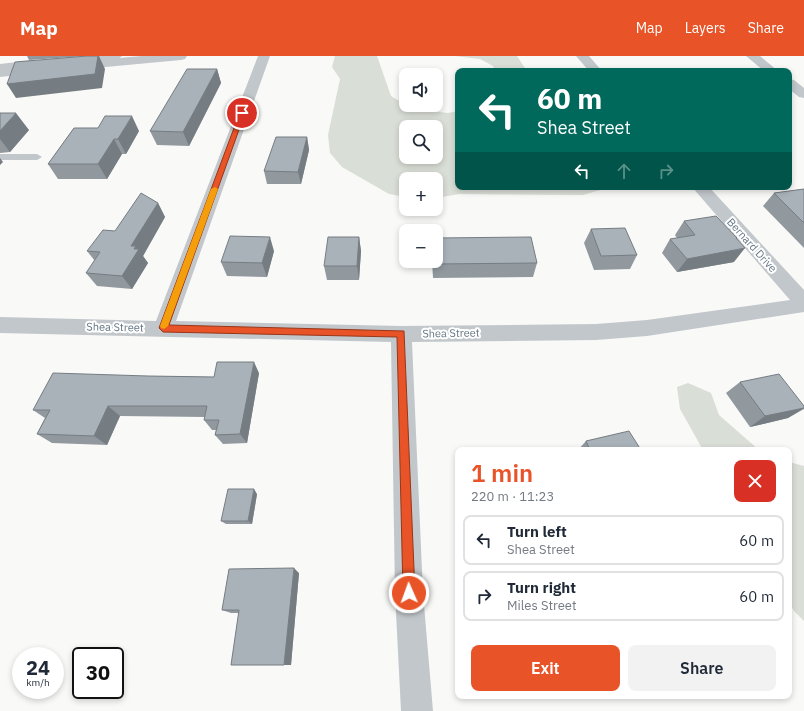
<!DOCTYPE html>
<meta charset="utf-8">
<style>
:root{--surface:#fff;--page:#f2f2f3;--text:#1f2937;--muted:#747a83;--line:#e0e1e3;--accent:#e85327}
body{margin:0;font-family:"IBM Plex Sans",sans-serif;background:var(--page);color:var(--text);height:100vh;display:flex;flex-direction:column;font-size:15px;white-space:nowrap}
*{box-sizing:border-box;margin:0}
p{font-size:13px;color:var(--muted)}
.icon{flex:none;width:22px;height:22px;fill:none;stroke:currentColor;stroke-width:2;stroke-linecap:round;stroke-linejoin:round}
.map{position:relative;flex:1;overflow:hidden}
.sheet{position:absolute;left:455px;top:391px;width:337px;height:252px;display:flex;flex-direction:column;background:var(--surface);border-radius:8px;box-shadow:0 2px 6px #0003}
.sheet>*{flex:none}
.guide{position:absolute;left:455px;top:12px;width:337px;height:122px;border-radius:8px;box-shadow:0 2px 6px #0003;background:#00695c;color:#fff;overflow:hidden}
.fabs{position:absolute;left:399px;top:12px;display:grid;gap:8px}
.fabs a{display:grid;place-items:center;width:44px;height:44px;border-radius:8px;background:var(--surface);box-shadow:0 2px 6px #0003;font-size:20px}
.speed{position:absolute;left:12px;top:591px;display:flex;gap:8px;font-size:20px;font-weight:700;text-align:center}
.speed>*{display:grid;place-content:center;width:52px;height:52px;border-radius:50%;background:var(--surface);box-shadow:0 2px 6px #0003;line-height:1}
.speed small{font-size:10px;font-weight:400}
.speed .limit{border:2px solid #111;border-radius:6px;background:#fff;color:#111}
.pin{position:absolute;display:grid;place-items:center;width:34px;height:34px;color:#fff;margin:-17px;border:2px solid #fff;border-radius:50%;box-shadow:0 1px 4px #0007}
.me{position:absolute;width:44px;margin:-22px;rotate:358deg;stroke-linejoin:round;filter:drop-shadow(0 0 3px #0008)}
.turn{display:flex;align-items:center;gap:14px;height:84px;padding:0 16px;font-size:18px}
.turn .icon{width:52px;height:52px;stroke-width:2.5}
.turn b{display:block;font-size:28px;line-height:34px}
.lanes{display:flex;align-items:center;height:38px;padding:0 16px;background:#0003;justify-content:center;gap:20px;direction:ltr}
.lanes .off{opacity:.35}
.round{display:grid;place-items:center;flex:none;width:42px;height:42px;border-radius:8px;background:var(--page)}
.headline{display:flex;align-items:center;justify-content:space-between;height:68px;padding:0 16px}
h1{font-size:24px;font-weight:600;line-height:30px;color:var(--accent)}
.primary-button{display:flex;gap:8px;margin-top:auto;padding:8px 16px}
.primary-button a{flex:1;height:46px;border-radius:8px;background:var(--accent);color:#fff;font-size:16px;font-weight:600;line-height:46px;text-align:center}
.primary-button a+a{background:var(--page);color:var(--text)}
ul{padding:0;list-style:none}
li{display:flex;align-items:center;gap:12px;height:50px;margin:0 8px 6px;padding:0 8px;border:2px solid var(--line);border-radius:8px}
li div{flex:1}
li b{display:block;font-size:15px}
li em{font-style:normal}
header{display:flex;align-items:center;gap:24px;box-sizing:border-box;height:56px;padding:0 20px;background:var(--accent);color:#fff}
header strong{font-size:19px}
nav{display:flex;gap:22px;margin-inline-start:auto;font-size:14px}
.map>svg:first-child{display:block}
.green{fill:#d9ded6;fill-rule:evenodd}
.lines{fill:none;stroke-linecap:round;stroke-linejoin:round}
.service{fill:#c2c7cb;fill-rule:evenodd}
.minor{fill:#c2c7cb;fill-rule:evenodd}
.wall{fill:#91999f}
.shaded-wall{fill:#767d82}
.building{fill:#a9b2b9;stroke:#767d82}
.route{fill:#e85327;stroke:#973619}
.slow{fill:#f59e0b}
.labels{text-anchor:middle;stroke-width:4;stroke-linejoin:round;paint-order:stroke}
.street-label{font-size:11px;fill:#637583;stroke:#fff}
</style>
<header>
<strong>Map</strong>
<nav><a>Map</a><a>Layers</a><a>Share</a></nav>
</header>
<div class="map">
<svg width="804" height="655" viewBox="0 0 804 655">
<rect width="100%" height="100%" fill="#f9f9f7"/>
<path class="green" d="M335,0h42l14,40 21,13 36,4 10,-2v76h149v1l-24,7 -124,-1 -23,4v-19h-30v18l-17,-3 -47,-27 -12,-14 -2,-18 12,-56 -8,-12zM406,71h30v30h-30z
M455,0h62l10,15h-32l-2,-5 -13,-7z
M688,327l23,10 8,22 40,35h-56l-23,-41 -3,-22z
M789,406l15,4v155l-10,-10 -5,-9z"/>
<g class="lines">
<path class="service" d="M91,0h31l-4,3 -41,4 -4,-3 4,-3z
M34,4l4,3 -1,2 -37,5v-6z
M0,98h37l5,3 -5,3h-37z"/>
<path class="minor" d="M142,0h45l-2,3 -4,1 -108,10 -4,-1 -2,-3 2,-3 4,-1z
M258,0h12l-94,265 225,5 195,-2 51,-4 143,-20 -98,-113h17l95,103v22l-157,24 -51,4 -184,2 11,251 10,118h-32l-6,-118 -4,-251 -391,-9v-16l156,4z
M576,0h13l13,15h-13z
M746,0h14l18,15h-14z
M41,9l4,1 2,3 -2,3 -45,5v-8z
M789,23l5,1 10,8v10l-5,-1 -10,-8z"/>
</g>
<path class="wall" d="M27,0h59l-57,4z
M217,13l4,14 -32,63 -32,-1 -7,-14z
M0,57l29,17 -19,22 -10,1z
M74,72l65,3 -13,23h-4l-15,25h-49l-10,-15z
M307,81l2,13 -8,34h-34l-3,-13z
M804,133v59l-41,-42 11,-13z
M158,147l7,14 -22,39 5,7 -16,26 -35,-3 -11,-13 9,-12 -8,-10 28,-20z
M684,165l53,17 -1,1 -2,23 -57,10 -15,-19 8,-14 7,-1 -2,-3z
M591,173l46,26 -7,14 -36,1 -10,-27z
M359,181l2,14 -2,29h-32l-3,-14z
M274,195l-7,26 -40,-1 -6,-14z
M432,205h4l101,2 -4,14 -100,1z
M259,317l-12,70 -24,1 -8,-9 1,-5h-4l-8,-10 1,-3 -85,-1 -13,29 -55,-2 -15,-9 8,-16 -12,-8 115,-34 66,1z
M740,326l64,24v3l-16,9 -38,9 -24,-34z
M586,385l55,9h-63z
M257,438l-5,30h-26l-5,-3z
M299,517l-8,92 -52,-52h-8l-9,-3z"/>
<path class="shaded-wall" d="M98,0h1l6,13 -3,19 -86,10 -9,-14z
M217,13l4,14 -32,63 -6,-14z
M16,57l13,17 -19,22 -10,-13v-8z
M132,60l7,15 -13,23 -8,-15z
M307,81l2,13 -8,34 -3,-12z
M114,83l8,15 -15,25 -9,-15z
M0,102l3,4 -3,3z
M158,147l7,14 -22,39 5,7 -16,26 -10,-13 9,-30z
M270,181l4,14 -7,26 -5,-14z
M359,181l2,14 -2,29 -2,-14z
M736,182h1l-11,14 19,-4 -11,14 -57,10 10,-13z
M254,306l5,11 -12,70 -7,-9z
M108,350l12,10 -13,29 -13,-9z
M804,352l-16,10 -38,9 15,-11z
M254,433l3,5 -5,30 -4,-3z
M294,512l5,5 -8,92h-7z"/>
<path class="building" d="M87,0h11l-3,18 -88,10 8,-22z
M187,13h30l-34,63 -33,-1z
M0,57h16l-16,18z
M105,60h27l-14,23h-4l-16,25h-50l26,-36h24z
M276,81h31l-9,35 -34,-1z
M804,133v34l-30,-30z
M141,137l17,10 -27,43h5l-2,3h5l-17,27 -36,-3 14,-21 -13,-1 16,-21 12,1z
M716,160l21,22h-1l9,10 -58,11 -17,-20 25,-4 -11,-14z
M625,172l12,27 -36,1 -10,-27z
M230,180l40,1 -8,26 -41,-1z
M328,181h31l-2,29h-33z
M531,181l6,26 -103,1v-3h2v-23z
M217,306h37l-14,72 -25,1 4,-15h-15l3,-14h-99l-14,30 -57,-2 13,-24h-17l20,-37 95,3 66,1z
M779,318l25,32v2l-39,8 -25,-34z
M629,375l12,19h-51l-4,-9z
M228,433h26l-6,32h-27z
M294,512l-10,97h-53l8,-55h-17l7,-41z"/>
<path class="route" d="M240,56l5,1 -76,212 235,6 11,262 -2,4 -4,2 -4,-2 -2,-4 -6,-256 -234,-5 -4,-4z"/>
<path class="slow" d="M215,131l3,2 -50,137 -4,3 -3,-1 -1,-2 51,-137z"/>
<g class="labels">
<g class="street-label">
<text transform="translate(752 189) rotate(48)" y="4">Bernard Drive</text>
<text transform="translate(115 271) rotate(1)" y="4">Shea Street</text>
<text transform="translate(451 277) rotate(-1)" y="4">Shea Street</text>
</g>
</g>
</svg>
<div class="fabs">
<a><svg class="icon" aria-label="sound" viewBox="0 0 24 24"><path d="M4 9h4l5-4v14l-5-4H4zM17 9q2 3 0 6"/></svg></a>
<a><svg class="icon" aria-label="search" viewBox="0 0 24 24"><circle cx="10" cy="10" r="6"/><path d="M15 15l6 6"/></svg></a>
<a>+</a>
<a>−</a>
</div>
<div class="speed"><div>24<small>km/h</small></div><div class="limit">30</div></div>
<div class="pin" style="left:242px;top:57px;background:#d93025"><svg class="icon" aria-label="arrive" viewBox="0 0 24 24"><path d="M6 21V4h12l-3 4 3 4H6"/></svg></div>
<svg class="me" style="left:409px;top:537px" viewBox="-20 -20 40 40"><circle r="17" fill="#e85327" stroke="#fff" stroke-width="3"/><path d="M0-11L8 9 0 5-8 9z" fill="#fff"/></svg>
<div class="guide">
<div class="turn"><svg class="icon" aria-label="left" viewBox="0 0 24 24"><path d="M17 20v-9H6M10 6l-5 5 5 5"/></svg><div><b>60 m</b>Shea Street</div></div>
<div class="lanes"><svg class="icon" aria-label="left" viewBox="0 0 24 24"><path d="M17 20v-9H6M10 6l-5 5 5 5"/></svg><svg class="icon off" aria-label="ahead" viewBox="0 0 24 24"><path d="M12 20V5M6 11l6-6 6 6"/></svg><svg class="icon off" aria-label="right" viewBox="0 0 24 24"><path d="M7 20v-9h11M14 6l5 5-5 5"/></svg></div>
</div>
<section class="sheet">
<div class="headline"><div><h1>1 min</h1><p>220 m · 11:23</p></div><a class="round" style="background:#d93025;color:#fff"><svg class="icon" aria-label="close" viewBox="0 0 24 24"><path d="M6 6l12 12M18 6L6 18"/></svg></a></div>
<ul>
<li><svg class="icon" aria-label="left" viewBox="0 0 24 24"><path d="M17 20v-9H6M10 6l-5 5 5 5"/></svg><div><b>Turn left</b><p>Shea Street</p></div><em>60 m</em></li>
<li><svg class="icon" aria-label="right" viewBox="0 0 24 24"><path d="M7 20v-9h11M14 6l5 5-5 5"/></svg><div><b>Turn right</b><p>Miles Street</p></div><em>60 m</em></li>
</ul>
<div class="primary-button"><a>Exit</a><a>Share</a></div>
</section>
</div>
